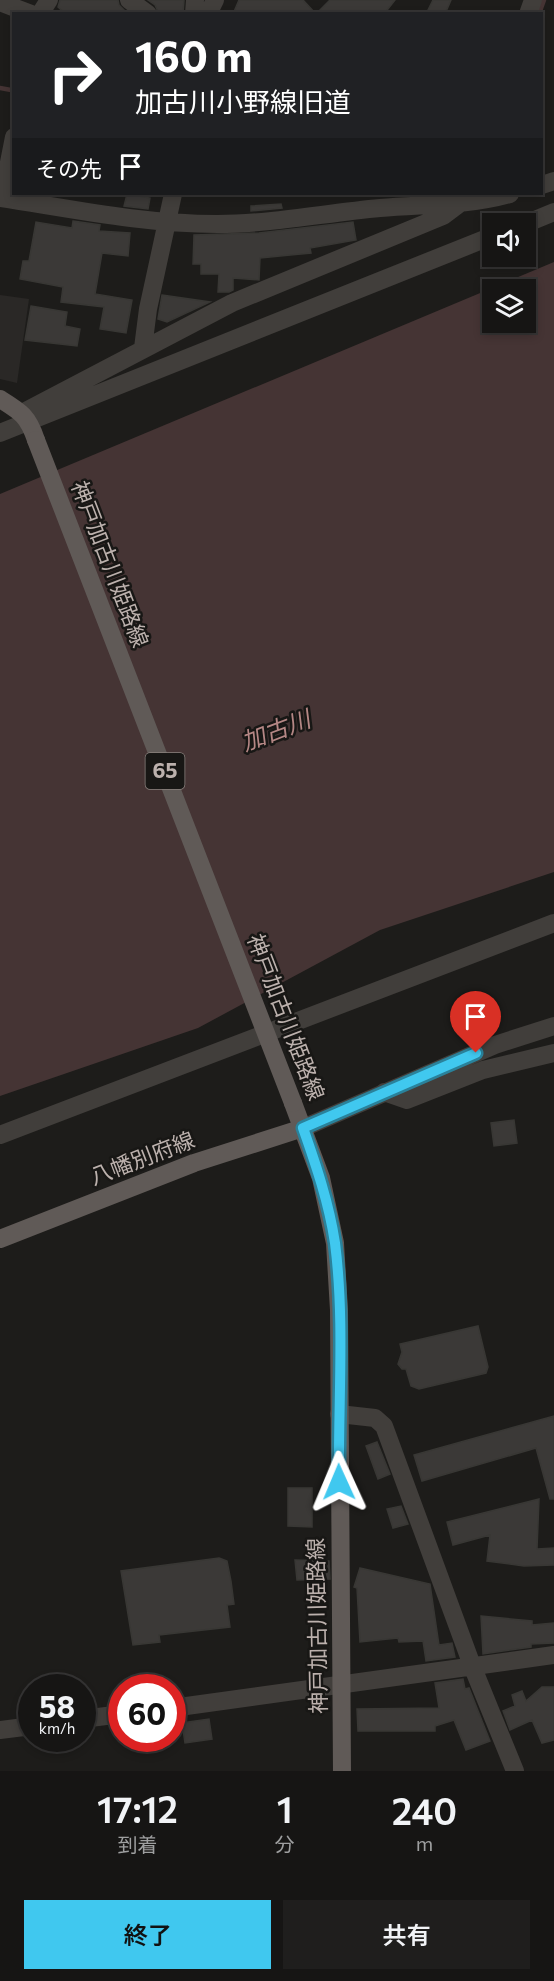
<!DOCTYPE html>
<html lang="ja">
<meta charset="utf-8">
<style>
:root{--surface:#161514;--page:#1f1e1d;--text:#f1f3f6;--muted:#9e9fa0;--line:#353434;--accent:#40c8ef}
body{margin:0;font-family:Commissioner,"Noto Sans JP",sans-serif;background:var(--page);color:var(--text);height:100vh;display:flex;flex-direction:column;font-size:22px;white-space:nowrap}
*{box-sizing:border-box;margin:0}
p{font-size:20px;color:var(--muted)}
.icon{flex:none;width:33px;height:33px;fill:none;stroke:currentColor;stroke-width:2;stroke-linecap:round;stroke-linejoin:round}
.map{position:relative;height:1771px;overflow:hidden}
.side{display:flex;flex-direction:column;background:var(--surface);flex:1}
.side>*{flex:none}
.banner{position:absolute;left:12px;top:12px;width:531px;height:183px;border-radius:0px;box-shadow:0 3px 9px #0003,0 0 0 2px var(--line);background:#202124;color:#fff;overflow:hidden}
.tools{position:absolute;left:482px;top:213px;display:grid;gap:12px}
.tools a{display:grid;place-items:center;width:54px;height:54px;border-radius:0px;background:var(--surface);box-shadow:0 3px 9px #0003,0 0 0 2px var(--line);font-size:30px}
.speed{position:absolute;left:18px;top:1674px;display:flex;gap:12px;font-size:30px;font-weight:700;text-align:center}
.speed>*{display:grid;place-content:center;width:78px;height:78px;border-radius:50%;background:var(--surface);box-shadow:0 3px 9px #0003,0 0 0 2px var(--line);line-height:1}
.speed small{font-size:15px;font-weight:400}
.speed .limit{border:9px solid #d22;background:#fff;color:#111}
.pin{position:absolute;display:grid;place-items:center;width:51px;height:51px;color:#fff;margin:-62px -26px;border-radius:50% 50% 50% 0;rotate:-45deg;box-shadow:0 0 6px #0007}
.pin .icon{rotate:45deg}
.me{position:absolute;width:66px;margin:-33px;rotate:359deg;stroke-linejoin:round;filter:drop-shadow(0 0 4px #0008)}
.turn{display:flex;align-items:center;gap:21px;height:126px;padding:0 24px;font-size:27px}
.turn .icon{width:78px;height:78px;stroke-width:2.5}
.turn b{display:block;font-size:42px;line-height:51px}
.then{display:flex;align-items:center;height:57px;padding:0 24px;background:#0003;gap:12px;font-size:22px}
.eta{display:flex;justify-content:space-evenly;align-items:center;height:102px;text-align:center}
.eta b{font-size:36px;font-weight:600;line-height:42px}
.button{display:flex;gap:12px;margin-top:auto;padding:12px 24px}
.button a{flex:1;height:69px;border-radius:0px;background:var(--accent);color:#111;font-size:24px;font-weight:600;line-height:69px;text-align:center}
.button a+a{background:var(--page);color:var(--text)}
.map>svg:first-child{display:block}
.built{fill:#2a2826}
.water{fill:#453434;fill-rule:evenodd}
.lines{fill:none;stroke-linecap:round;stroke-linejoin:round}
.stream{stroke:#453434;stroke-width:4.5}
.building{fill:#3b3937;stroke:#383734;stroke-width:1.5}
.minor{stroke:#413e3b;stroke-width:18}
.major{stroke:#605a57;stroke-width:18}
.major-bridge{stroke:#605a57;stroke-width:18}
.route-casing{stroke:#2a829b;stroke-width:15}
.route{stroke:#40c8ef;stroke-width:10}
.labels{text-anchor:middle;stroke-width:5;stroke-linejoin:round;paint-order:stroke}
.shield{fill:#181715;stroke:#8b837f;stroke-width:1.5}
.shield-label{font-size:21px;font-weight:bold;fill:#bcb1ad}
.street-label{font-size:22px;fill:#bcb1ad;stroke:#181715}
.water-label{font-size:24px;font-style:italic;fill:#b58785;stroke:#181715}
</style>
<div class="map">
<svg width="554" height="1771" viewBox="0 0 554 1771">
<rect width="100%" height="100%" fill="#1d1c1a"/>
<path class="built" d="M0,295l29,4 -12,84 -17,-4z"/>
<path class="water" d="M554,262v610l-174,58 -182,98 -198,68v-602zM492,290h33v32h-33z"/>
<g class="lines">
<path class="stream" d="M539,14l5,-14
M0,88l11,2"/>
</g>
<path class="building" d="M60,0h58l1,5 9,9h-62l-8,-7z
M148,0h36l-1,14h-24l-4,-9z
M239,0h64l13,14h-83z
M330,0h65l-11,14h-68z
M433,0h18l-6,14h-19z
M127,194l23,4 -2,11 -24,-3z
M281,204l1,4 -31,3v-5z
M73,221l27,4 -1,6 31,2 -2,23 -26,-3 -7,41 37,6 -6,33 -26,-4 4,-22 -43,-5 2,-15 -43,-8 3,-18h6l7,-39 36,6z
M353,222l3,18 -46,8 1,5 -51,5 -1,22 -26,-2v12l-4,2h-11l1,-18h-18v-10h-8l1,-29 65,-2z
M162,295l48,7 -43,20 -9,-3z
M31,306l36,6 -2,14 15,3 -3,17 -52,-6z
M514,1120l3,23 -23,3 -3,-23z
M478,1326l10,41 -2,6 -67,16 -8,-3 -5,-17h-4l-4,-5 4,-12 -2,-8z
M554,1416v83h-4l-14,-51 -114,33 -8,-26z
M377,1442l13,32 -12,5 -12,-33z
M288,1488h24v39l-24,-1z
M539,1499l-2,50 17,-1v17l-30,1 -37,-5 3,-26 -37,10 -6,-23z
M401,1506l7,18 -15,4 -6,-19z
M219,1558l8,3 4,20 3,23 -7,1 3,22 -71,8 1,7 -27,3 -12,-74z
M295,1560l34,1 1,18 -33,1z
M360,1568l70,16 9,61 13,-2 3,14 -29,4 -3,-20 -24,1 -1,-4 -38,4 -3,-54 -3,-1z
M481,1616l51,5v4l22,-2v20l-23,1v3l-48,7z
M463,1679l2,10 4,-1 21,53 -24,9 -12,-30 -19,6v5h-77l-1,-22 82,-1 -4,-25z
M542,1687h12v53l-12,3 -10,-23 -22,10 -7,-19 12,-5 -3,-11 10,-4 4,10z
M209,1719l3,20 -27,4 -3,-20z"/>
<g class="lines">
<path class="minor" d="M129,0l19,14
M0,2l31,12
M40,14l9,-14
M194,14l1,-14
M208,14l7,-14
M528,14l5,-14
M542,185l12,-4
M0,198c72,11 144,26 217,26 55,0 108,-11 163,-16 44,-4 88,-2 130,-14
M2,198l12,-61
M525,224l29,-12
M143,348l5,-39 25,-115
M22,413l210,-110 211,-87 16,-12 2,-6
M0,433l492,-197
M384,1092l23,8 76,-30 71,-17
M303,1128l192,-83 59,-19
M0,1135l554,-212
M339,1414l36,4 9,8 89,242 42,103
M172,1708l382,-53
M82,1719l40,-5
M0,1730l32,-4"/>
<path class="major" d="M0,399c21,13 28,17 36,41
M293,1103l28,75 14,65 4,67 3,461
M0,1239l194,-76 109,-35"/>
<path class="major-bridge" d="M36,440l257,663"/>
</g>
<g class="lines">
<defs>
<path id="route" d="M339,1482c-1,-79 6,-161 -4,-239 -6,-40 -19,-78 -32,-115l173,-75"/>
</defs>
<use href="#route" class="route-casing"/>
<use href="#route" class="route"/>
</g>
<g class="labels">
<rect class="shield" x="145.5" y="753" width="39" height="36" rx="4.5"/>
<g class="shield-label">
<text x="165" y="778">65</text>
</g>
<g class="street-label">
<text transform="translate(110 564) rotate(69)" y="8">神戸加古川姫路線</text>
<text transform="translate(286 1017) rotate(69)" y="8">神戸加古川姫路線</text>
<text transform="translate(142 1158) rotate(-21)" y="8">八幡別府線</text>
<text transform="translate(317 1626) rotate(-91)" y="8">神戸加古川姫路線</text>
</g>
<g class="water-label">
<text transform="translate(276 731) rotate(-21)" y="8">加古川</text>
</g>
</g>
</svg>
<div class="tools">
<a><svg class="icon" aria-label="sound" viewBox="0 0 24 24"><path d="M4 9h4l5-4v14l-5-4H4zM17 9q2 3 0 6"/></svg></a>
<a><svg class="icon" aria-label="layers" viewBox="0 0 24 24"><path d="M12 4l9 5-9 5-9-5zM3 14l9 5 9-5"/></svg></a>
</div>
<div class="speed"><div>58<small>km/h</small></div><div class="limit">60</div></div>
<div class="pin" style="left:476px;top:1053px;background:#d93025"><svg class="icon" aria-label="arrive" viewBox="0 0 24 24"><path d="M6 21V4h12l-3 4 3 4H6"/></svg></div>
<svg class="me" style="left:339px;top:1482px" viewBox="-20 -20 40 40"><path d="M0-17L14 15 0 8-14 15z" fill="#40c8ef" stroke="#fff" stroke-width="4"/></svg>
<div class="banner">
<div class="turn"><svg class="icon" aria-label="right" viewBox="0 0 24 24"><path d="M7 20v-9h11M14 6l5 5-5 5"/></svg><div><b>160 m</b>加古川小野線旧道</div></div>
<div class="then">その先<svg class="icon" aria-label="arrive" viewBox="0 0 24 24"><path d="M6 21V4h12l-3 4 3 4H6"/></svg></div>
</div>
</div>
<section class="side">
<div class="eta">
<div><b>17:12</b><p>到着</p></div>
<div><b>1</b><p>分</p></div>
<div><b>240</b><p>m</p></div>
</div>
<div class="button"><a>終了</a><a>共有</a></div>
</section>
